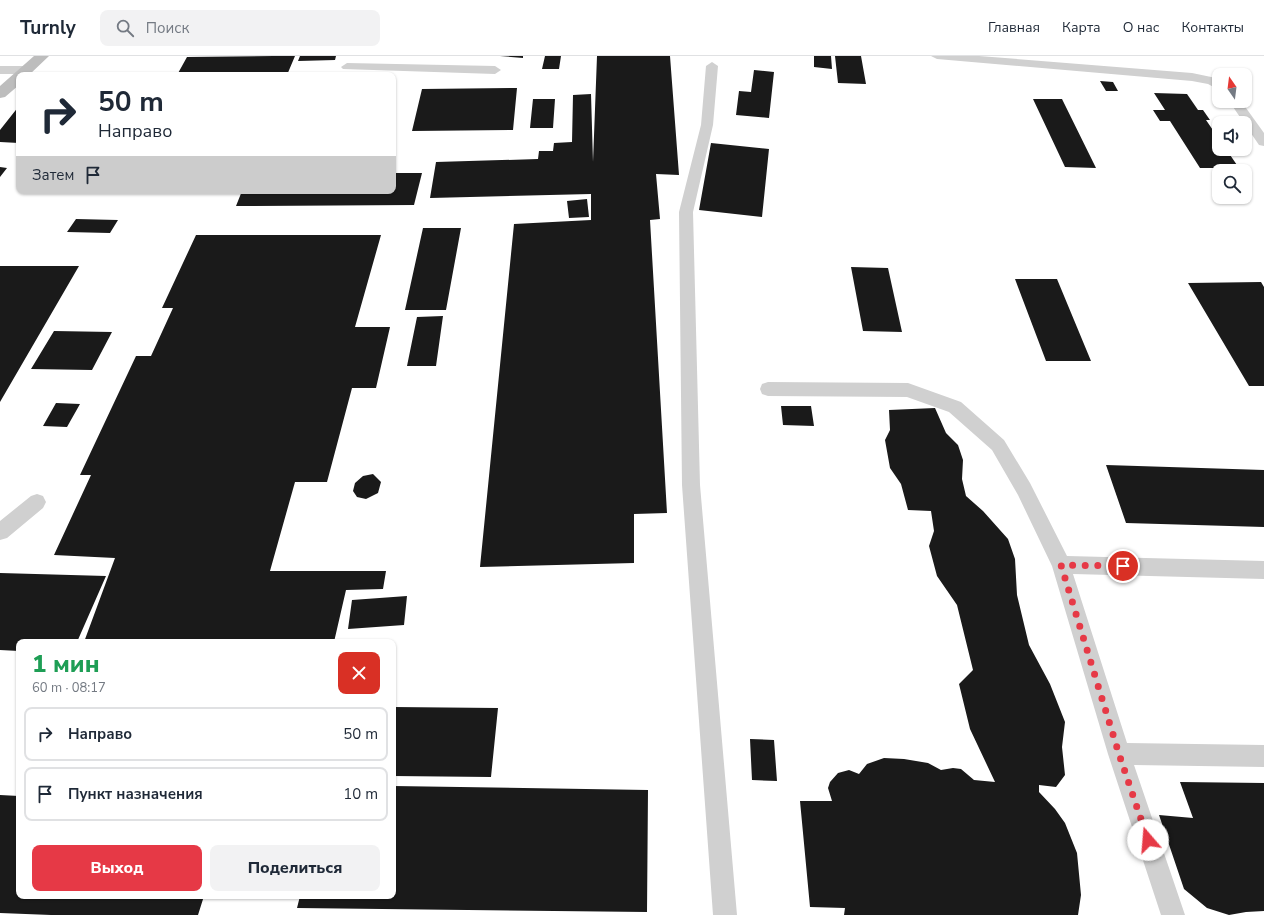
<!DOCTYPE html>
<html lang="ru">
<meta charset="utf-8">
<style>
:root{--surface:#fff;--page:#f2f2f3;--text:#1f2937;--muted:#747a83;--line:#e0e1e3;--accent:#e63946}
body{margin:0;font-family:"Nunito Sans",sans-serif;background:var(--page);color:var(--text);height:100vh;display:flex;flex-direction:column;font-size:15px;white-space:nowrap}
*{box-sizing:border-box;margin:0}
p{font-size:13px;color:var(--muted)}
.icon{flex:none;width:22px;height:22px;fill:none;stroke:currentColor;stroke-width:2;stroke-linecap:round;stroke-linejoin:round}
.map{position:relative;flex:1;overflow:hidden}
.sheet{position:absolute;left:16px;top:583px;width:380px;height:260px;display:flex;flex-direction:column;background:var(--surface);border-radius:8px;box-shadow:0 1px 3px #0004}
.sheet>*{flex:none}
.guide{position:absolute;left:16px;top:16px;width:380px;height:122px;border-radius:8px;box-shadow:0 1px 3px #0004;background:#fff;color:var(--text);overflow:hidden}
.needle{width:26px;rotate:346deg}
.fabs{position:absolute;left:1212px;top:12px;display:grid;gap:8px}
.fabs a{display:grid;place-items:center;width:40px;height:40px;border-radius:8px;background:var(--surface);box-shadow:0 1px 3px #0004;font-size:20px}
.pin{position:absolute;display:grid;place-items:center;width:34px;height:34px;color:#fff;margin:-17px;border:2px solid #fff;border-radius:50%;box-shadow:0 1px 4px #0007}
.me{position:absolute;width:44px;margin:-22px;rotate:342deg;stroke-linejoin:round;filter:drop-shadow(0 0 3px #0008)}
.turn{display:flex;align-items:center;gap:14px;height:84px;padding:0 16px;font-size:18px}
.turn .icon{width:52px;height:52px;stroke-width:2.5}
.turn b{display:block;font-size:28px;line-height:34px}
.then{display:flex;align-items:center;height:38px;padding:0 16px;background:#0003;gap:8px;font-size:15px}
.round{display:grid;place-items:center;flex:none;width:42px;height:42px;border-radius:8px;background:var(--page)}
.headline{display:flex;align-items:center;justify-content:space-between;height:68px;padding:0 16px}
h1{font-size:24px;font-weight:800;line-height:30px;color:#1e9e55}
.action{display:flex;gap:8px;margin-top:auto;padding:8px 16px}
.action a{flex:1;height:46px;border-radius:8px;background:var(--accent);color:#fff;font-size:16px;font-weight:800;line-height:46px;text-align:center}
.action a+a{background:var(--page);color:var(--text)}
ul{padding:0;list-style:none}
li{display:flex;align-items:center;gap:12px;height:54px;margin:0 8px 6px;padding:0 8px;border:2px solid var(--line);border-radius:8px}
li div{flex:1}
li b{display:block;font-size:15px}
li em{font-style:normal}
header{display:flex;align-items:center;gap:24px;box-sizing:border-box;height:56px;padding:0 20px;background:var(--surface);border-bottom:1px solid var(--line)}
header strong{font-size:19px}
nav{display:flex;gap:22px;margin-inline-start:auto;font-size:14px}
.search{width:280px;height:36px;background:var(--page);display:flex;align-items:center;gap:10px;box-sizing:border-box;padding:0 14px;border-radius:8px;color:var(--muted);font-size:15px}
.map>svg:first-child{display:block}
.building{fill:#1a1a1a}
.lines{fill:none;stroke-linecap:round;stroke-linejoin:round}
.lane{fill:#d0d0d0;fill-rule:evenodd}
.secondary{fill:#bdbdbd;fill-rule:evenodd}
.route{stroke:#e63946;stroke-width:7;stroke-dasharray:0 12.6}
</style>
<header>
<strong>Turnly</strong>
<div class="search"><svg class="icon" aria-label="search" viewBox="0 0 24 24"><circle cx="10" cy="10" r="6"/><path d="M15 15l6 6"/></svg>Поиск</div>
<nav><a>Главная</a><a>Карта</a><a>О нас</a><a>Контакты</a></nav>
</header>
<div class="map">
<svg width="1264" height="859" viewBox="0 0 1264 859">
<rect width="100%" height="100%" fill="#fff"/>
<path class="building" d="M274,0h21l-8,19h-110l10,-18z
M300,0h36l-1,4 -37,1z
M500,0h23v2z
M545,0h16l-2,13h-17z
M597,0h73l9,119 -23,-1 4,45 -10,1 17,293 -33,1v49l-154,4 34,-343 77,-4v-26l-161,4 6,-36 102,-3 1,-8h14l1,-8 18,-1 1,-47 18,-1 2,68z
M814,0h17l1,13 -18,-2z
M835,0h26l5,28 -28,-1z
M754,14l20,2 -5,46 -33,-3 3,-24 12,1z
M1100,25l13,1 5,9h-12z
M517,32l-4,42 -101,1 10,-42z
M1154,37l33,1 11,16h5l7,10h-4l13,19v10h7l13,19h-39l-30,-47h-10l-7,-11h12z
M533,43h22l-2,29h-23z
M1033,43h29l34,69 -31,-1z
M19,50v37l-19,-1v-12z
M711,87l58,6 -7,68 -63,-7z
M0,111l7,1 -7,9z
M393,117h29l-8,32 -178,1 6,-15h151z
M587,143l2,18 -20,1 -2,-17z
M76,163l42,1 -8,13 -43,-1z
M423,172h38l-15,82h-41z
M196,179h185l-26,92h35l-14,61h-24l-25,94h-32l-25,89h116l-3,18 -37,1 -12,52h-250l31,-84 -61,-3 37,-80h-11l56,-119h15l22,-48h-11z
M0,210h79l-79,136z
M851,211l37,1 14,64 -39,-1z
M1015,223h42l34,82h-45z
M1261,226l3,5v99h-15l-61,-103z
M443,260l-7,50h-29l10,-49z
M54,275l58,1 -20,38 -61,-1z
M56,347l24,1 -13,23 -24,-1z
M781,350h30l3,20 -31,-1z
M935,352l11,25 12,12 5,15 -1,19 4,17 17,15 25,28 7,20 2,36 12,50 21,39 15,38 -3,25 3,28 -9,12 -17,-2v7l16,17 10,14 12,30 4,42 -3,20h-234l1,-7 -35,-1 -10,-106h32l-4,-13 2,-6 8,-9 11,-3 10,4 8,-10 17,-6 20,1 24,4 13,7 12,-2 8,1 13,11 21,2 -25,-53 -11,-45 14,-14 -16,-65 -20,-29 -8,-30 5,-15 -3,-20 -23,-1 -7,-26 -11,-16 -5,-28 5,-10 -1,-20z
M1106,409l158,5v57l-138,-4z
M373,418l8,8 -3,11 -12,6 -9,-2 -4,-6 2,-8 8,-7z
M0,517l106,3 -29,66h-58v9l-19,-1z
M407,540l-3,29 -56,4 4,-29z
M393,651l105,1 -7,69 -98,-1z
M750,683l24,1 3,41 -25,-1z
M1180,726l84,1v128l-18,1 -17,3 -22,-7 -23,-19 -25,-74 34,3z
M393,730l255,4 -1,122 -350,-4 3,-12h93z
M0,739l19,1v100h185l-6,19h-147l-51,-2z"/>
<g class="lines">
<path class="lane" d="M931,0h48l213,17 24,5 3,2v10l-11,-6 -16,-3 -255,-22z
M712,6l6,4 -5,59 -20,87 7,273 37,430h-24l-31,-430 -3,-273 22,-87 5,-59z
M347,7l148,3 6,4 -6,4 -152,-5 -2,-2z
M0,10h26l6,4 -6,4h-26z
M1229,45h12l23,32v13l-5,-1z
M768,326l140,1 53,19 43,38 26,43 37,73 197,5v18l-191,-5 54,169 137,2v22l-130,-2 51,150h-24l-53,-161 -56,-188 -34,-71 -26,-45 -43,-38 -42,-15 -139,-1 -6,-2 -2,-5 2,-5z
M37,438l6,2 3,6 -3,6 -36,30 -7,2v-19l31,-25z"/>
<path class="secondary" d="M34,0h15l-20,19h-10v10l-14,12 -5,1v-12z"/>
</g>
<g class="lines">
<path class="route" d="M1123,510l-62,-1 58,189 29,86"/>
</g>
</svg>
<div class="fabs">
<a><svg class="needle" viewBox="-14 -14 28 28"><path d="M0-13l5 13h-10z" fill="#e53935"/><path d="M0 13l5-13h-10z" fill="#747a83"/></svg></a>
<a><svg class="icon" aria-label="sound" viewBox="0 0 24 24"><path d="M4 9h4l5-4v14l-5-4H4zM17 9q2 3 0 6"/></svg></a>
<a><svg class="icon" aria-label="search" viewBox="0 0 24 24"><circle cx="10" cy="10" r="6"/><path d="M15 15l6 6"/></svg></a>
</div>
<div class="pin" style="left:1123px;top:510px;background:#d93025"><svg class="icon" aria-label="arrive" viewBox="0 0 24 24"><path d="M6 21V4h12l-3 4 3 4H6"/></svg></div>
<svg class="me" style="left:1148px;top:784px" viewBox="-20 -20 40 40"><circle r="19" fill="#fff"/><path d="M0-13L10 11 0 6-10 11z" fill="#e63946"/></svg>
<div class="guide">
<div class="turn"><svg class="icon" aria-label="right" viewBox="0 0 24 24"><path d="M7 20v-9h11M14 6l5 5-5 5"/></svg><div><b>50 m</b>Направо</div></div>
<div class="then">Затем<svg class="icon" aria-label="arrive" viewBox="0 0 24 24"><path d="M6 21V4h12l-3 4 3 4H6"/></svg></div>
</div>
<section class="sheet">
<div class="headline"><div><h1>1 мин</h1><p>60 m · 08:17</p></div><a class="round" style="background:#d93025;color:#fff"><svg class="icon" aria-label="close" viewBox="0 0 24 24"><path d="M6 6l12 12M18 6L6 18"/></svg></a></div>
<ul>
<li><svg class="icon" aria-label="right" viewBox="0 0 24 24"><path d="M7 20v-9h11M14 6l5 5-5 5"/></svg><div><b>Направо</b></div><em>50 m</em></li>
<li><svg class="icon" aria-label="arrive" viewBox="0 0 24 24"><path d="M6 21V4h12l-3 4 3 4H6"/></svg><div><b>Пункт назначения</b></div><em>10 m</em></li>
</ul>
<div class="action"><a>Выход</a><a>Поделиться</a></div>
</section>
</div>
